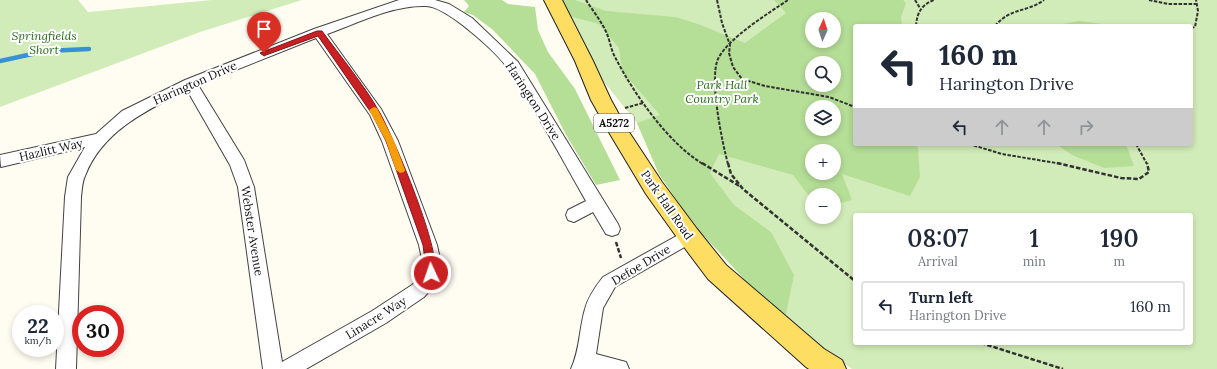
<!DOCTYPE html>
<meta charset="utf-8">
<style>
:root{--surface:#fff;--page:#f2f2f3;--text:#1f2937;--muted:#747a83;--line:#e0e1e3}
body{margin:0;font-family:Lora,serif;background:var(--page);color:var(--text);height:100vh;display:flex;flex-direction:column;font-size:15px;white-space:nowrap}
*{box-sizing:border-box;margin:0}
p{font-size:13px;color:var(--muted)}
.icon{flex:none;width:22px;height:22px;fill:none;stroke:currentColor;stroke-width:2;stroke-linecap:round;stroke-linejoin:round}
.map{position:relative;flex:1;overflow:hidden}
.side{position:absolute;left:853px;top:213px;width:340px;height:132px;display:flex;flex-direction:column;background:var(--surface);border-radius:4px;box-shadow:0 2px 6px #0003}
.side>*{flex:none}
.banner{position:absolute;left:853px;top:24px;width:340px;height:122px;border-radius:4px;box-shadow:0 2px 6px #0003;background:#fff;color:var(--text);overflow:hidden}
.needle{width:26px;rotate:3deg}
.buttons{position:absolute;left:805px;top:12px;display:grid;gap:8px}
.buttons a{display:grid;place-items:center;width:36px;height:36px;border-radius:50%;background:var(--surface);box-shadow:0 2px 6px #0003;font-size:20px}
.speed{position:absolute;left:12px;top:305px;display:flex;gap:8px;font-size:20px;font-weight:700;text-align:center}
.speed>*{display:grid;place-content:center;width:52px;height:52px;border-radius:50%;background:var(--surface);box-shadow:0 2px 6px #0003;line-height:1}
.speed small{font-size:10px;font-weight:400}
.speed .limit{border:6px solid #d22;background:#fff;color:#111}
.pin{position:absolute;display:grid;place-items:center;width:34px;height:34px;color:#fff;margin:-41px -17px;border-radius:50% 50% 50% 0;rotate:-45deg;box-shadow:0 0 4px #0007}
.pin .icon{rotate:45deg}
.me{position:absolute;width:44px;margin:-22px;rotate:357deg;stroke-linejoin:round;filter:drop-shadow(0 0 3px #0008)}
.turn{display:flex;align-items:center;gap:14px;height:84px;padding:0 20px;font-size:18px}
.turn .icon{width:52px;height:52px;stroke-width:2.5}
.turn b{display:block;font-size:28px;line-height:34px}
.lanes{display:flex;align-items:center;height:38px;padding:0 20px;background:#0003;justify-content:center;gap:20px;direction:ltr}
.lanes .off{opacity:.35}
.eta{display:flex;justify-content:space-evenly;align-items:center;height:68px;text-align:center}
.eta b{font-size:24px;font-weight:600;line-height:28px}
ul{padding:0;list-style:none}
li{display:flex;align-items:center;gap:12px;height:50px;margin:0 8px 6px;padding:0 12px;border:2px solid var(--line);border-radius:4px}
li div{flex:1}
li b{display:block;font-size:15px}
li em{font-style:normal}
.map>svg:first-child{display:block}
.green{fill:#d2ecb9;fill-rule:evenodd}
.forest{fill:#b5de97;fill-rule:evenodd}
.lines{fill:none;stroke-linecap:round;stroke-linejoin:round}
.stream{stroke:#3791d4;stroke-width:4.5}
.street-casing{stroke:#434343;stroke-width:2}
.primary-casing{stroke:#212121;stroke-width:2}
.path-far1{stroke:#323232;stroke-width:2;stroke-dasharray:3.5 1.5;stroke-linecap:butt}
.path{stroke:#323232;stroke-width:2.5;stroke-dasharray:4.5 2;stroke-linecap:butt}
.street{fill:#fff;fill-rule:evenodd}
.primary{fill:#fedd63;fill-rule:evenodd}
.route{fill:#c82023;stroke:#821517}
.slow{fill:#f59e0b}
.labels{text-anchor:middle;stroke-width:4;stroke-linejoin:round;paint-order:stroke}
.shield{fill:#fff;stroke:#585858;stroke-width:1}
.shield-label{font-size:11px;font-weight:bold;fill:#101010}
.park-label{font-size:12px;font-style:italic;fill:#2a6c1c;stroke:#fff}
.street-label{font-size:12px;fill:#101010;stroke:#fff}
</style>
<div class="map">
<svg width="1217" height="369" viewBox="0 0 1217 369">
<rect width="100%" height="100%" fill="#fffdf2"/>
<path class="green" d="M0,0h78l10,12 124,-12h90l-102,32 -200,75z
M561,0h656v369h-365l-49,-34 -110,-111 -34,-50 -22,-51 -37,-46zM812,19h22v22h-22zM855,26h336v118h-336zM812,63h22v22h-22zM812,107h22v22h-22zM812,151h22v22h-22zM812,195h22v22h-22zM855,215h336v128h-336z"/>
<path class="forest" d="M464,0h38l6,4 27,3 3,23 10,22 27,37 45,91 -24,5 -31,-52 -30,-59 -42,-44 -20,-15 -9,-3 5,-6z
M561,0h14l31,11 69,6 23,7 47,19 41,-30 -12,-13h129l3,3 -5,14 1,9h-47v118h61l2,4 2,29 -10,19 -68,-22 10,26 -18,5v-10h-22v5l-19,-25 -74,-21 -9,19 24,32 37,27 23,43 -9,43 -30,-27 -62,-67 -34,-50 -22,-51 23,-8 -38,-44 -3,-23 -20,-24 -30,-8zM812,19h22v22h-22zM812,63h22v22h-22zM812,107h22v22h-22zM812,151h22v22h-22z
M1079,21l31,4 -58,1z
M1056,144h70l8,22 -30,2 -32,-13z"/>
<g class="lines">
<path class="stream" d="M0,61l46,-10 43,-2"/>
<defs>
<path id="street" d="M399,0h36l14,4 23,14 46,44 100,162 2,5 -2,5 -6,2 -6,-2 -13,-22 -19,10 -6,-2 -2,-5 2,-5 18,-9c-25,-44 -49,-89 -77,-131 -11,-17 -63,-64 -83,-64 -34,-1 -68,17 -99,28l54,75 17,32 39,104 4,19 -1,9 -8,15 -8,9 -38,26 -80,46h-43l-25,-182 -8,-22 -43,-75c-40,20 -85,41 -102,86 -3,6 -3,14 -4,21l-5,172h-20l9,-172 3,-20 17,-30 -84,20 -1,-12 96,-21 26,-23 63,-31 129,-51zM316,38l54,77 12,26 37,104 4,19 -3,14 -8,7 -40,26 -90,51 -28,-175 -10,-27 -46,-75z
M689,229l6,2 2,5 -2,5 -80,46 -12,21 -7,46 30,8 3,7h-58c9,-19 8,-40 14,-60 3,-12 11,-23 18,-32z"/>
<path id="primary" d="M544,0h18l31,61 18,39 16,29 35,53 35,47 29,36 98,84 18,11 4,9h-37l-3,-2 -98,-88 -27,-36 -35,-49 -36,-60 -19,-34 -16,-39z"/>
</defs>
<use href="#street" class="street-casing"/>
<use href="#primary" class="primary-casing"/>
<path class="path-far1" d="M586,0c7,11 16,22 21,34 3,7 4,16 8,23 19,37 53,86 88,107
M717,0l5,23 8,22 -1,8 4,14 9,12 23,7 64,11 26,10
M915,0l5,8
M1149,0l19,4h28
M916,26c1,-13 5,-21 18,-26
M995,26c16,-19 31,-13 49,-26
M1191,28l4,-1 3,-16 -2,-11
M625,108l18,-5
M969,144l33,10 60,10
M1136,144l11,20
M728,164c-6,-22 -19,-85 -10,-105 10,-21 51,-46 70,-59"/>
<path class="path" d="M702,163l39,24
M728,163l3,11 12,15 112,92
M1057,163l64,15 18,1 10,-7 -2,-9
M616,242l5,16
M981,343l82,26"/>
<use href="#street" class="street"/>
<use href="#primary" class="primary"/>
</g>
<path class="route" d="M317,31h5c18,25 43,55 58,82 13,24 64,142 54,163h-7l-4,-31 -37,-104 -14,-27 -54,-78 -52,19 -2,1 -4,-3z"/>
<path class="slow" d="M374,107l3,1 17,33 11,29 -1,2 -4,1 -4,-3 -10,-29 -17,-31z"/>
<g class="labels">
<rect class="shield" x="594" y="114" width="40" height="18" rx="3"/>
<g class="shield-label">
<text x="614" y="127">A5272</text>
</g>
<g class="park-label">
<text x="44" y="40">Springfields<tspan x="44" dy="14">Short</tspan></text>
<text x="722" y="89">Park Hall<tspan x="722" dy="14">Country Park</tspan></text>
</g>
<g class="street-label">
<text transform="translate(195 83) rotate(-24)" y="4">Harington Drive</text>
<text transform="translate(533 101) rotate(57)" y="4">Harington Drive</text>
<text transform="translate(51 150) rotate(-13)" y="4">Hazlitt Way</text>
<text transform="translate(667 205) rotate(55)" y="4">Park Hall Road</text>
<text transform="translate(252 231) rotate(81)" y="4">Webster Avenue</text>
<text transform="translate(641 265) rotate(-31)" y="4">Defoe Drive</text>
<text transform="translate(376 318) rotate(-32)" y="4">Linacre Way</text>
</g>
</g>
</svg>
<div class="buttons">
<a><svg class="needle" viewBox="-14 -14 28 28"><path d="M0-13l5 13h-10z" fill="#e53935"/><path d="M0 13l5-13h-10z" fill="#747a83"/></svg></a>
<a><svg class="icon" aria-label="search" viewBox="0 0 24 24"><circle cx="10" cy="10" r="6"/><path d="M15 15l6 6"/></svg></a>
<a><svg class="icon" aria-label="layers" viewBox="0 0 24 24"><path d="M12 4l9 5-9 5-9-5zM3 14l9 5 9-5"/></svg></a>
<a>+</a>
<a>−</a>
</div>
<div class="speed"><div>22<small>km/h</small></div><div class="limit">30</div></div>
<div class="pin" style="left:264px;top:53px;background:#d93025"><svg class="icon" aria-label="arrive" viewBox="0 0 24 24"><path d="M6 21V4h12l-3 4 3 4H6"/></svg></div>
<svg class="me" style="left:431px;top:273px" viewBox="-20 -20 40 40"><circle r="17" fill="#c82023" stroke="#fff" stroke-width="3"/><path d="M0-11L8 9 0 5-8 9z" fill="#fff"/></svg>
<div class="banner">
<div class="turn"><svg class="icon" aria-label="left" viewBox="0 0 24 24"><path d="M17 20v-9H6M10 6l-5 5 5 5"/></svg><div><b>160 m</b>Harington Drive</div></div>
<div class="lanes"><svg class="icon" aria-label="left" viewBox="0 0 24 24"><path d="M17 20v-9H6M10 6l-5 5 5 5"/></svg><svg class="icon off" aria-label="ahead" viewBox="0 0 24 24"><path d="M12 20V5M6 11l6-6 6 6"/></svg><svg class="icon off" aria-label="ahead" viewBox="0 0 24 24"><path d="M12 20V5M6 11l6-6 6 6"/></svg><svg class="icon off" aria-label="right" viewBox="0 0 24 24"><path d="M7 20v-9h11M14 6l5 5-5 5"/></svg></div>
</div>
<section class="side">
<div class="eta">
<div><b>08:07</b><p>Arrival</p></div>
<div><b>1</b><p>min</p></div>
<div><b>190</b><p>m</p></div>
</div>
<ul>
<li><svg class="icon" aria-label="left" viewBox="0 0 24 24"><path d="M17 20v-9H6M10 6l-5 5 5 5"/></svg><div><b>Turn left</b><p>Harington Drive</p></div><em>160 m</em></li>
</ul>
</section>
</div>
